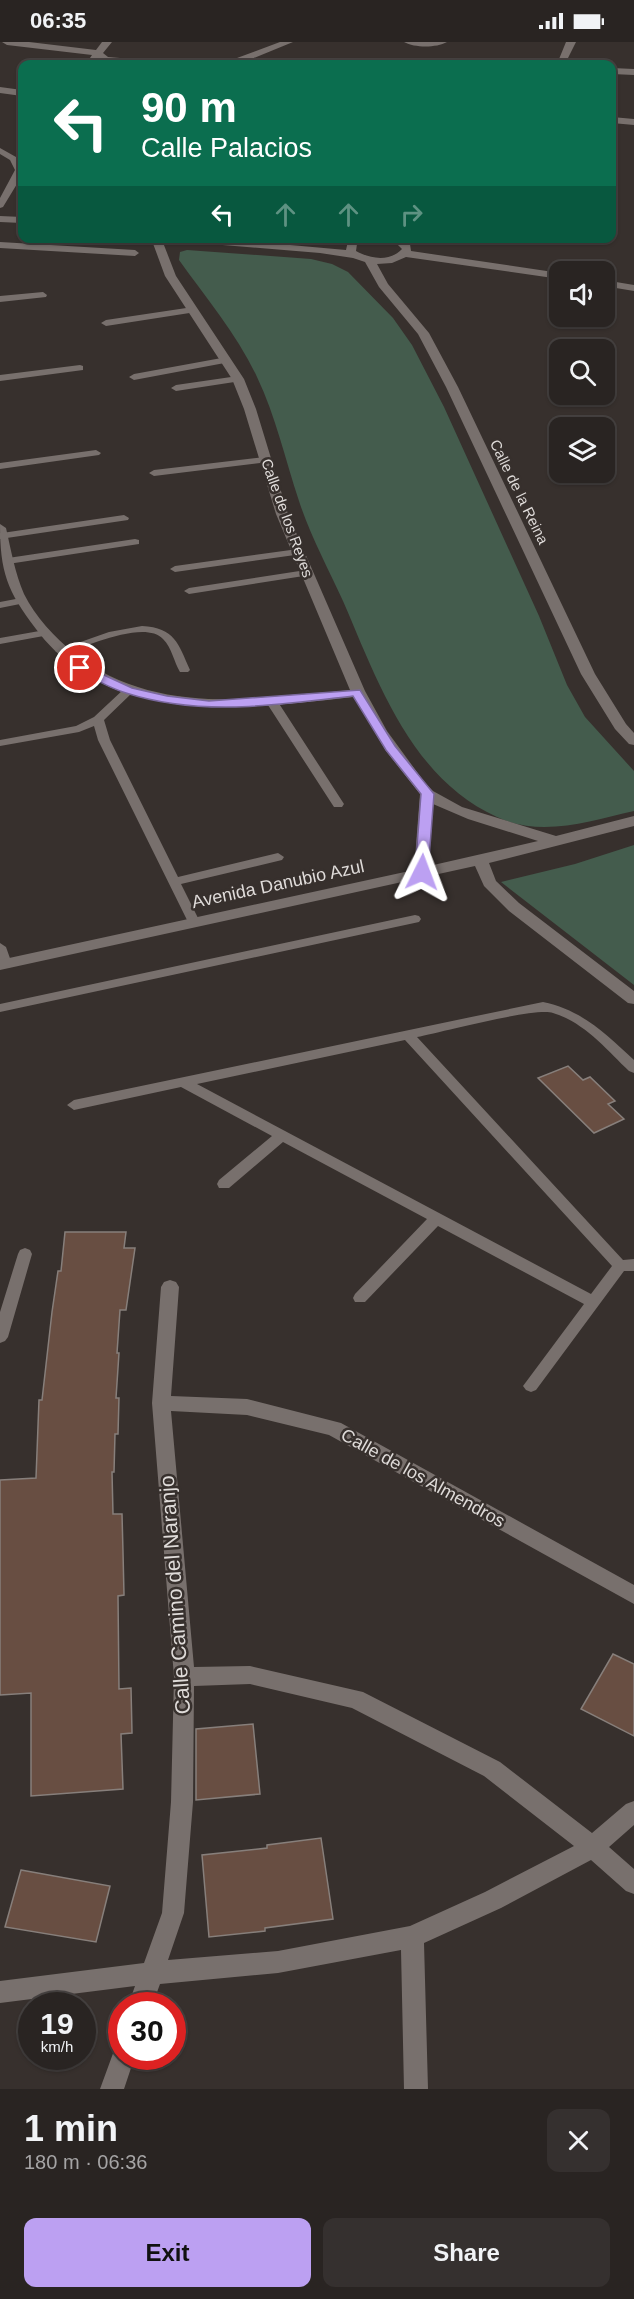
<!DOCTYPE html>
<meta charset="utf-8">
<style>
:root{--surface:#292422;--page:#35302f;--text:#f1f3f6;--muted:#a5a4a5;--line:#454140;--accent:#bca0f2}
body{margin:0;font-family:Helvetica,sans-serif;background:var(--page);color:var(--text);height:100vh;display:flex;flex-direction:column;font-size:22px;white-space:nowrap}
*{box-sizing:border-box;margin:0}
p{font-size:20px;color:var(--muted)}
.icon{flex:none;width:33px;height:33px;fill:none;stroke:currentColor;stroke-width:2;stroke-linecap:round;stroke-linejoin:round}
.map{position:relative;height:2047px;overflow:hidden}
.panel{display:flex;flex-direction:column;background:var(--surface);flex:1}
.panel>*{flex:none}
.banner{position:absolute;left:18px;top:18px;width:598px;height:183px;border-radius:12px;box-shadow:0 2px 4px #0004,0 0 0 2px var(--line);background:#0b6e4f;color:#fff;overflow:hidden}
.tools{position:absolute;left:549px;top:219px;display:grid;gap:12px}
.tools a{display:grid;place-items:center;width:66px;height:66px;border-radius:12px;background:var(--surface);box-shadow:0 2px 4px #0004,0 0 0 2px var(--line);font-size:30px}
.speed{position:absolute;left:18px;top:1950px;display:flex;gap:12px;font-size:30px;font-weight:700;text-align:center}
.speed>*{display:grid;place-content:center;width:78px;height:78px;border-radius:50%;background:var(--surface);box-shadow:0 2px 4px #0004,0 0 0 2px var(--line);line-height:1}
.speed small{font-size:15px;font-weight:400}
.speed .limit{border:9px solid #d22;background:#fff;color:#111}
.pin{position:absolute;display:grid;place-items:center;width:51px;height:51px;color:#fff;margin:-26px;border:3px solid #fff;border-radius:50%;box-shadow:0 2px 6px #0007}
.me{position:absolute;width:66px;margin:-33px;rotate:3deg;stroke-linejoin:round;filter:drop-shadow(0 0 4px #0008)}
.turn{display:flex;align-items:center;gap:21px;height:126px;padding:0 24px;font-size:27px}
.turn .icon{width:78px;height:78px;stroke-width:2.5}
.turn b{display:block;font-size:42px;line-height:51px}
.lanes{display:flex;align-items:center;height:57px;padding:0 24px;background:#0003;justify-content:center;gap:30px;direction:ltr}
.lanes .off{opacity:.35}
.round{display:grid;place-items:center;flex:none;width:63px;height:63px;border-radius:12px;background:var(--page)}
.overview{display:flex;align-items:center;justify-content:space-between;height:102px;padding:0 24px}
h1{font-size:36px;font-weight:600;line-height:45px}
.action{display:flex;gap:12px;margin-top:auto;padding:12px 24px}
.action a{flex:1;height:69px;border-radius:12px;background:var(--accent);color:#111;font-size:24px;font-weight:600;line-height:69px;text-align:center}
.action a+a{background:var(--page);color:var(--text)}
.status{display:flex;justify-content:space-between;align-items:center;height:42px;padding:0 30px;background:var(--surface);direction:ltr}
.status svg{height:16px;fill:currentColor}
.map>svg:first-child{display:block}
.green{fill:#445c4d}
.building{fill:#684e42;stroke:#877f7b;stroke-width:1.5}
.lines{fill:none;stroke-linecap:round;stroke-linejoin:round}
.service{fill:#78706d;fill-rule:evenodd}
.minor{fill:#78706d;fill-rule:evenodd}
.route{fill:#bca0f2;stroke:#7a689d;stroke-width:1.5}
.labels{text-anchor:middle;stroke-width:5;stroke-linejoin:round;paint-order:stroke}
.far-street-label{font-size:15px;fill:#dfdbd9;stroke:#37302d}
.street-label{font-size:18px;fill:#dfdbd9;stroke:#37302d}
.near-street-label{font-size:21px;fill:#dfdbd9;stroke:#37302d}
</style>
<div class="status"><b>06:35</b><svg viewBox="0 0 49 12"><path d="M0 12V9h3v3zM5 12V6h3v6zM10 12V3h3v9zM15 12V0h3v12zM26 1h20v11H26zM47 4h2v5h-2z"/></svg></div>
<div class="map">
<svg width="634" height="2047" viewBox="0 0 634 2047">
<rect width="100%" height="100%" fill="#37302d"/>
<path class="green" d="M187,208l124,9 21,5 16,8 45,46 19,27 32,62 95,209 28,69 18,32 49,54v40c-45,10 -92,27 -137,6 -86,-39 -119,-135 -154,-216 -15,-33 -33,-66 -44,-100 -14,-42 -23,-84 -42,-124 -20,-43 -51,-79 -78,-117l1,-8z
M634,803v140l-133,-103 74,-18z"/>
<path class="building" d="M568,1024l15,14 7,-3 25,24 -7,3 16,15 -30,14 -56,-55z
M65,1190h61l-2,16h11l-9,62h-6l-3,43h2l-3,45h3l-1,36h-3l-1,38h-2l1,42h9l1,38 1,43 -6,1 1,93 12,-1 1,45 -11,1 2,55 -92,7v-103l-31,2v-215l36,-2 3,-78h3l10,-88 6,-41h3z
M613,1612l21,10v72l-53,-27z
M253,1682l7,70 -64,6v-71z
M321,1796l12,81 -68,9v3l-56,6 -7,-82 65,-7v-3z
M21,1828l89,16 -14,56 -91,-15z"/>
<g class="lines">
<path class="service" d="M0,106l16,9 6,12 -2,10 -17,28 -3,1v-10l15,-28 -5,-10 -10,-6z
M0,200l135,8 4,3 -4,3 -135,-8z
M43,250l4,3 -1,2 -46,5v-6z
M193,265l4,3 -1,2 -90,14 -5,-3 5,-3z
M227,315l3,1v4l-96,18 -5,-3 5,-3z
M80,323l3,1v4l-83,11v-6z
M238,334l5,3 -2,2 -65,10 -5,-3 5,-3z
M96,408l5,3 -2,2 -99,14v-6z
M265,415l3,1v4l-114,14 -5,-3 5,-3z
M124,473l5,3 -1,2 -128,19v-6h2z
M135,497l4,1v4l-131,20 -5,-3 5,-3z
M298,507l4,1v4l-127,18 -5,-3 5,-3z
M306,528l4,1v4l-121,19 -5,-3 5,-3z
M21,556l4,1v4l-25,5v-6z
M142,584c33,2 36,17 48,44l-2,2h-8c-6,-10 -8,-24 -17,-33 -19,-20 -79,9 -102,15l-6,-3 54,-19z
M45,588l5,3 -1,2 -49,9v-6z
M128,646l6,3 -2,2 -28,27 6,20 68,137 100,-24 6,4 -2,3 -101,24 19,38 -2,3h-8l-2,-3 -90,-182 -4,-14 -15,6 -79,14v-6l76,-14 18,-9 30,-28z
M272,657l6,3 66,102 -2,3h-8l-2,-3 -66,-102z
M415,873l4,1 2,3 -2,3 -419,90v-8z
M0,901l6,4 6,17 -1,3 -5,1 -6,-3z
M543,960c39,8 63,32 91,58v13l-5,-2c-22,-21 -45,-49 -76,-58 -18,-6 -111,19 -136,24l206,223 11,-1v12h-10l-88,119 -5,2 -5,-2 -3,-4 3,-4 58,-78 -146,-78 -73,76h-10l-2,-4 2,-4 72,-75 -144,-77 -54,46h-10l-2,-4 2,-4 53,-44 -91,-49 -107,23 -7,-5 7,-5zM405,998l207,226 -21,28 -394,-210z
M25,1206l5,2 2,4 -24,83 -3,4 -5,2v-31l18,-58 2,-4z"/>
<path class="minor" d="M2,0h27l67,8 6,-8h10l-9,11 5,4 48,4 5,3 -55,-1 -7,-4 -5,5h-8l6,-9 -85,-10z
M280,0h13l-54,22h-10l8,-6z
M404,0h43c-11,6 -32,6 -43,0z
M566,0h10l-11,22h-8z
M612,26l22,1v6l-22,-1z
M0,45l22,3v6l-22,-3z
M612,75l22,2v6l-22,-2z
M0,174l22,1v6l-22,-1z
M151,196h61l134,12 2,-9 17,-3 -8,6 -1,7c14,8 34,11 46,-2l-11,-11h13l6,6 1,7 149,22v6l-154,-22 -14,6 -15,1 11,20 41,49 29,54 137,287 31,50 8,9v12l-5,-1 -14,-15 -34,-55 -135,-287 -28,-53 -39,-47 -14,-25 -12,-4 -33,-5 -158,-13 14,36 68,103 12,30 32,105 77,177 22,40 38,52 8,8 29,16 94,29 78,-20v10l-145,37 7,18 23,22 115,88v13l-6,-1 -119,-92 -25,-25 -9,-20 -475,104v-10l414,-90 6,-76 -34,-43 -32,-54c-108,12 -244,31 -318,-68 -29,-38 -36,-57 -36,-105l6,4c5,22 9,45 18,66 11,22 31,44 50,59 78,63 183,47 276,37l-74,-176 -32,-105 -12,-30 -67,-103zM433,762l35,15 70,22 -109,25z
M604,238l30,5v6l-30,-5z
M170,1238l6,2 3,5 -8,109 76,3 94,24 293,162v19l-305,-169 -82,-20 -76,-4 23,256 56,-1 113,26 137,70 92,71 34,-29 8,-3v24l-25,22 25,22v25l-8,-3 -35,-31 -90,48 -77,35 4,146h-24l-3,-139 -123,23 -118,11 -8,22h-24l7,-20 -135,17v-22l144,-18 18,-50 9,-111 3,-125 -22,-274 9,-116 3,-5zM250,1642l102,24 132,68 90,70 -89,46 -75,34 -132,25 -110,9 16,-47 9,-111 1,-116z
M122,2003v11h13l-11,33h-24l15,-41z"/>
</g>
<path class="route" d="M80,622l52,24 35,8 42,5 151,-11 35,56 39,48 -6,78 -6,4 -7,-4 6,-78 -35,-44 -33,-54c-76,9 -152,21 -227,-3 -17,-5 -33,-15 -50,-23v-5z"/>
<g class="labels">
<g class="far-street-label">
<text transform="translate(519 450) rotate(64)" y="5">Calle de la Reina</text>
<text transform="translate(287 476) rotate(70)" y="5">Calle de los Reyes</text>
</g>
<g class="street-label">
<text transform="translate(278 842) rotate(-12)" y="6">Avenida Danubio Azul</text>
<text transform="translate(423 1436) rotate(29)" y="6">Calle de los Almendros</text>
</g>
<g class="near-street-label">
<text transform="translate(175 1553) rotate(-94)" y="7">Calle Camino del Naranjo</text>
</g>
</g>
</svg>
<div class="tools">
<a><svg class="icon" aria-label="sound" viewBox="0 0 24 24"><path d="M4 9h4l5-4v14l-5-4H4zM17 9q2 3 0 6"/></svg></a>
<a><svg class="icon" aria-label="search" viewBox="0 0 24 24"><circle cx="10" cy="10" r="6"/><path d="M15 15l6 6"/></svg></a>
<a><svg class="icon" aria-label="layers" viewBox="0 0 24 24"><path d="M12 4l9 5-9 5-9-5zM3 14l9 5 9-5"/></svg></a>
</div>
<div class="speed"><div>19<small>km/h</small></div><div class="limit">30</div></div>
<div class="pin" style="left:80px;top:626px;background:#d93025"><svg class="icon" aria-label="arrive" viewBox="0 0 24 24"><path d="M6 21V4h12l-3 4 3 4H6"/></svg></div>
<svg class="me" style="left:422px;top:830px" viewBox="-20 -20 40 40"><path d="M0-17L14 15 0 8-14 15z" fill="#bca0f2" stroke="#fff" stroke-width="4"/></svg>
<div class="banner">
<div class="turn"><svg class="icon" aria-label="left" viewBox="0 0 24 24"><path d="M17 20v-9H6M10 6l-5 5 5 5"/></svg><div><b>90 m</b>Calle Palacios</div></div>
<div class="lanes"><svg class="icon" aria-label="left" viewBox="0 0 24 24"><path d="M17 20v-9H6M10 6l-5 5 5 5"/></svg><svg class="icon off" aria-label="ahead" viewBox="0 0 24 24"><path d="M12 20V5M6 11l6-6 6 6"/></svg><svg class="icon off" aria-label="ahead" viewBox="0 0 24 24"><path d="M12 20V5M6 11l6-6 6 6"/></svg><svg class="icon off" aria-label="right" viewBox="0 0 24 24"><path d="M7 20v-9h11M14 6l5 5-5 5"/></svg></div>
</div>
</div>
<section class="panel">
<div class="overview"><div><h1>1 min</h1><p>180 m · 06:36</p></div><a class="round"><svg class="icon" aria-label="close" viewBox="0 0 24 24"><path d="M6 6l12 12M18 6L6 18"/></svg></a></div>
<div class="action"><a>Exit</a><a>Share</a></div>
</section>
